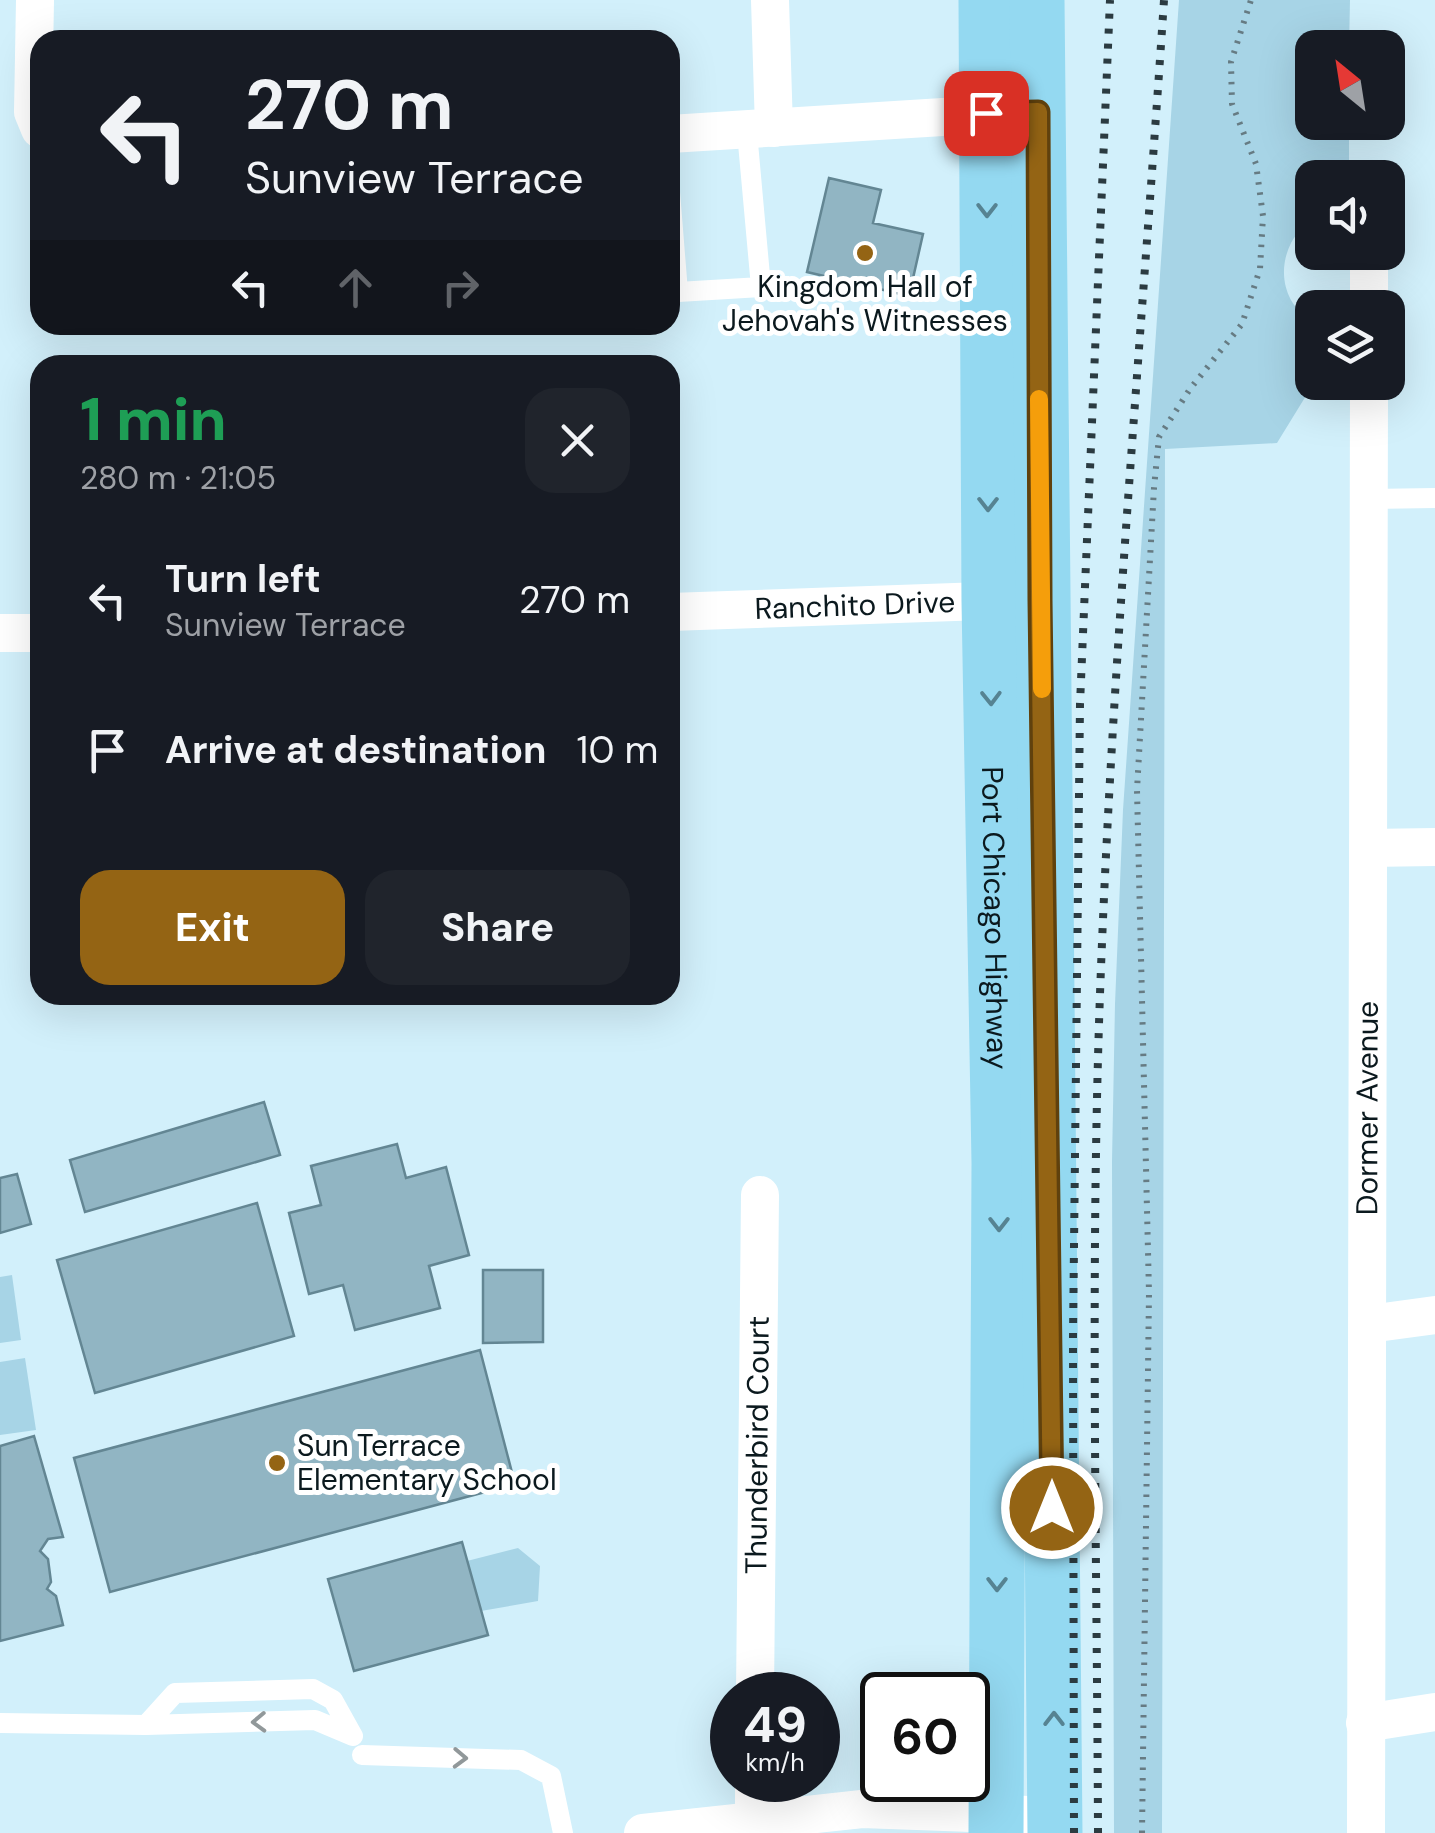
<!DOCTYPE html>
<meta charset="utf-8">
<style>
:root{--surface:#171b24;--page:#20242c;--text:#f1f3f6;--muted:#9ea1a6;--accent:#946414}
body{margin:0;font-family:"DM Sans",sans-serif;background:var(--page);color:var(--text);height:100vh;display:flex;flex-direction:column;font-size:38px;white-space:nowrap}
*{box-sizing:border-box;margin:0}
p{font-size:32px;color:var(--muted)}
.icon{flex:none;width:55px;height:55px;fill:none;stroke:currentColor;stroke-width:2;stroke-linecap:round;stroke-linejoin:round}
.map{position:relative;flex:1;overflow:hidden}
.sheet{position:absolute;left:30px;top:355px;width:650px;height:650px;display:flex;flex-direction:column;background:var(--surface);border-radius:30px;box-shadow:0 10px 40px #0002}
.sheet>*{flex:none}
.top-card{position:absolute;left:30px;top:30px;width:650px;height:305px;border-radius:30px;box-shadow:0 10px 40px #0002;background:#171b24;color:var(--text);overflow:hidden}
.needle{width:65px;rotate:330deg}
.controls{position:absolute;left:1295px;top:30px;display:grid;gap:20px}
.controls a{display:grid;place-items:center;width:110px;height:110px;border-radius:20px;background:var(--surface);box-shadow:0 10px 40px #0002;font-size:50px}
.speed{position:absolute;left:710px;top:1672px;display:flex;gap:20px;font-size:50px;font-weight:700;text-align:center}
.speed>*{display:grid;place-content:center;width:130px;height:130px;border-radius:50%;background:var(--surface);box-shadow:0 10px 40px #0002;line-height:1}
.speed small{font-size:25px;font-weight:400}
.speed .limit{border:5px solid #111;border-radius:15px;background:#fff;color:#111}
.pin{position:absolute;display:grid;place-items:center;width:85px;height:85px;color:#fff;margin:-42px;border-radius:20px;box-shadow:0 5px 15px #0006}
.me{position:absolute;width:110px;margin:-55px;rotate:0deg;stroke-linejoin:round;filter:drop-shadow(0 0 8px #0008)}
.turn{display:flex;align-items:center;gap:35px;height:210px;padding:0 50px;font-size:45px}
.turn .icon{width:130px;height:130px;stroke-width:2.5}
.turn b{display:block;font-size:70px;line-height:85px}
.lanes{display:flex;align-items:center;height:95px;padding:0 50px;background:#0003;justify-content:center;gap:50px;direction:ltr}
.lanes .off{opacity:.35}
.round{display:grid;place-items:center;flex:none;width:105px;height:105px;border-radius:30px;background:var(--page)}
.summary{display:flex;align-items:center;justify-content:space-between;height:170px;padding:0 50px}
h1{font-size:60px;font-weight:800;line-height:75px;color:#1e9e55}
.action{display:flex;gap:20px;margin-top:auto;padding:20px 50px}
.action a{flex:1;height:115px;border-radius:30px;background:var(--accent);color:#fff;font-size:40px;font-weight:800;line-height:115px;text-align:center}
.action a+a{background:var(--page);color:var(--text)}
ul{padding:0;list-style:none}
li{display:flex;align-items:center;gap:30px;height:150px;padding:0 50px}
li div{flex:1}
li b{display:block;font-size:38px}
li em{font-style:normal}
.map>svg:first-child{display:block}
.green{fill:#a7d4e6}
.building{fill:#91b5c3;stroke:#638693;stroke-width:2.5}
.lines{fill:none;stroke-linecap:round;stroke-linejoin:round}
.path{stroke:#667b83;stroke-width:6;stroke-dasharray:2.5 8;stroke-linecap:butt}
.service{stroke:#fff;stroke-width:20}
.minor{stroke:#fff;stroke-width:38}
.primary{stroke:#94d9f1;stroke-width:55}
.rail{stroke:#2b3b41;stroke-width:8;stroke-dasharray:5 10;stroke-linecap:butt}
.oneway{stroke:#568392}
.oneway2{stroke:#91989a}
.route-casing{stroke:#60410d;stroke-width:25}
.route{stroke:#946414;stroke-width:18}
.slow{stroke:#f59e0b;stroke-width:18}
.poi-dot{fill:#946414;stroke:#fff;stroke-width:4}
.labels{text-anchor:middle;stroke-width:10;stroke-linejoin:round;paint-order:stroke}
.poi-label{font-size:30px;fill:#0b191e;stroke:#fff}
.street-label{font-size:30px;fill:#0b191e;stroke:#fff}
</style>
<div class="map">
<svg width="1435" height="1833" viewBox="0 0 1435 1833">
<rect width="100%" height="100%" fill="#d2f0fb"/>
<path class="green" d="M1179,0h171l-1,47 -37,1v74l37,1v54l-37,1c0,9 3,22 0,32 -2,10 -15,22 -21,33 -14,28 -7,61 20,78l1,65 -35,57 -112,6 -3,1384h-48l-2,-671 3,-158 8,-194z
M12,1275l9,65 -21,3v-66z
M25,1358l11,72 -36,5v-73z
M518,1548l22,18 -2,35 -57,10 -14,-50z"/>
<path class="building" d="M829,178l52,12 -8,33 50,11 -14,62 -102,-24z
M264,1102l16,53 -195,57 -15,-52z
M397,1144l9,34 40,-11 23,88 -40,11 11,42 -85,22 -12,-45 -34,9 -20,-81 32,-8 -10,-39z
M17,1174l14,50 -31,9v-55z
M257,1203l37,133 -199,57 -38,-133z
M483,1270h60v72l-60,1z
M480,1350l35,134 -405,108 -36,-134z
M34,1436l29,101 -15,2 -8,12 8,8 3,23 -4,7 9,7 7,29 -63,16v-195z
M462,1542l26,93 -134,36 -26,-92z"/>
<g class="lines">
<path class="path" d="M1142,1833l7,-540 -12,-503 17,-302 5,-51 31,-48 52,-65 18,-55 3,-53 -7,-52 -24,-60 -1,-42 20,-62"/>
<path class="service" d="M670,192l8,100 83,-5 -14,-155
M1370,499l65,-1
M0,1723l146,2 169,-5 38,16
M146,1725l29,-32 138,-4 20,11 20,36
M362,1755l159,5 30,16 12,57"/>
<g class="minor">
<path d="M35,0l-2,112 7,17"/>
<path d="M770,0l4,128"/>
<path d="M670,134l337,-21"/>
<path d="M1369,268v40"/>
<path id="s1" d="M670,612l342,-12"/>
<path d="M0,633h40"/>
<path d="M1368,848l67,-1"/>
<path d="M1369,1324l66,-9"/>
<path id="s2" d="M755,1695l5,-500"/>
<path d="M1365,1723l70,-11"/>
<path d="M643,1833l219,-24 192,7"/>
<path d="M754,1833v-53"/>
<path id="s3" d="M1366,1833l3,-1451"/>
</g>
<g class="primary">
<path id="s4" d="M986,0l3,601 10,562 -3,670"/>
<path d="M1037,0c3,611 16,1222 18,1833"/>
</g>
<path class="rail" d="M1074,1833l-1,-496 7,-633 30,-704
M1098,1833c-1,-279 -8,-560 2,-839 12,-332 42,-663 64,-994"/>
</g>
<defs><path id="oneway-chevron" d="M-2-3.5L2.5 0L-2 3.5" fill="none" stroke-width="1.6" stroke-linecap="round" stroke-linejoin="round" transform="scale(2.5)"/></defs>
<g class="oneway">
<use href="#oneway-chevron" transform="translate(987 210) rotate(90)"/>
<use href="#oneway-chevron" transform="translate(988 504) rotate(90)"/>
<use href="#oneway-chevron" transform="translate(991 698) rotate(89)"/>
<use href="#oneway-chevron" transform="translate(999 1224) rotate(90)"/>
<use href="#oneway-chevron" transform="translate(997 1584) rotate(90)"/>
<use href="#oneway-chevron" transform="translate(1054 1719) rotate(-90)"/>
</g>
<g class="oneway2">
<use href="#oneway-chevron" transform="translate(259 1722) rotate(178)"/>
<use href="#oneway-chevron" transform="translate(460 1758) rotate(2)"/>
</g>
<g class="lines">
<defs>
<path id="route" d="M986,113l52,-1 2,488 12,908"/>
</defs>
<use href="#route" class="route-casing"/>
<use href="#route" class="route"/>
<path class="slow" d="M1039,399l3,290"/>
</g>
<g class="poi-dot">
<circle cx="865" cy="253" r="10"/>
<circle cx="277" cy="1463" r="10"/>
</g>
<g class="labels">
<g class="poi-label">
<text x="865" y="297">Kingdom Hall of<tspan x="865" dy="34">Jehovah's Witnesses</tspan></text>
<text x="297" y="1456" text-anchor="start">Sun Terrace<tspan x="297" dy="34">Elementary School</tspan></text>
</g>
<g class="street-label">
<text dy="10" stroke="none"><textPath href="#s1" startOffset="185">Ranchito Drive</textPath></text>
<text dy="10" stroke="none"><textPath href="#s4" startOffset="918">Port Chicago Highway</textPath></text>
<text dy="10" stroke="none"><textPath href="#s3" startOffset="725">Dormer Avenue</textPath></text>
<text dy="10" stroke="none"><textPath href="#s2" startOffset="250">Thunderbird Court</textPath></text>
</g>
</g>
</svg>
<div class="controls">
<a><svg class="needle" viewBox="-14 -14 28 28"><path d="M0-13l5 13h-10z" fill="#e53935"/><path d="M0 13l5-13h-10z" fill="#9ea1a6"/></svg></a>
<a><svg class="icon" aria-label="sound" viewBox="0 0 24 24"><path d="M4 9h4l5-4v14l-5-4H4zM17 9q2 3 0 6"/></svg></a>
<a><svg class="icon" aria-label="layers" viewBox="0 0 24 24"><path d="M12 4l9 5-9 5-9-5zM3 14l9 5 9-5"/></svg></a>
</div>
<div class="speed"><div>49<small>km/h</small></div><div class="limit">60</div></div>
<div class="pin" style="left:986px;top:113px;background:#d93025"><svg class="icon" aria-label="arrive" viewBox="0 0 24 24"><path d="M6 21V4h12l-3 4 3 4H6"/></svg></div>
<svg class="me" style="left:1052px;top:1508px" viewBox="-20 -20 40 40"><circle r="17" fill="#946414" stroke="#fff" stroke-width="3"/><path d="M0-11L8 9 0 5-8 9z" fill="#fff"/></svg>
<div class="top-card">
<div class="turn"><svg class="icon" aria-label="left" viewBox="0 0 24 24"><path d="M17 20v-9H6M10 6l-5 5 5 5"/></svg><div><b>270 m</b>Sunview Terrace</div></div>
<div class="lanes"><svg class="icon" aria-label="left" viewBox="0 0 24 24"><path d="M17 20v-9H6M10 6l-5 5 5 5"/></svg><svg class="icon off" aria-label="ahead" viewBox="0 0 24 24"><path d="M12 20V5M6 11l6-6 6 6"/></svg><svg class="icon off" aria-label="right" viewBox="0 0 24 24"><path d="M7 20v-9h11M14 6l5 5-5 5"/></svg></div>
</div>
<section class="sheet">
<div class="summary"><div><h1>1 min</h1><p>280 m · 21:05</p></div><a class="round"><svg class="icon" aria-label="close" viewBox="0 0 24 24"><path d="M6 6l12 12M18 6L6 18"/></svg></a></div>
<ul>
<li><svg class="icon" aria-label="left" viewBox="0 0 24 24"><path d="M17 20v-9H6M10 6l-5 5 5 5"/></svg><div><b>Turn left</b><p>Sunview Terrace</p></div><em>270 m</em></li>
<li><svg class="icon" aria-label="arrive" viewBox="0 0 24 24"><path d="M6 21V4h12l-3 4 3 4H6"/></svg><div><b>Arrive at destination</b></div><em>10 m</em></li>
</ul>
<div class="action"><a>Exit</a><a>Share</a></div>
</section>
</div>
